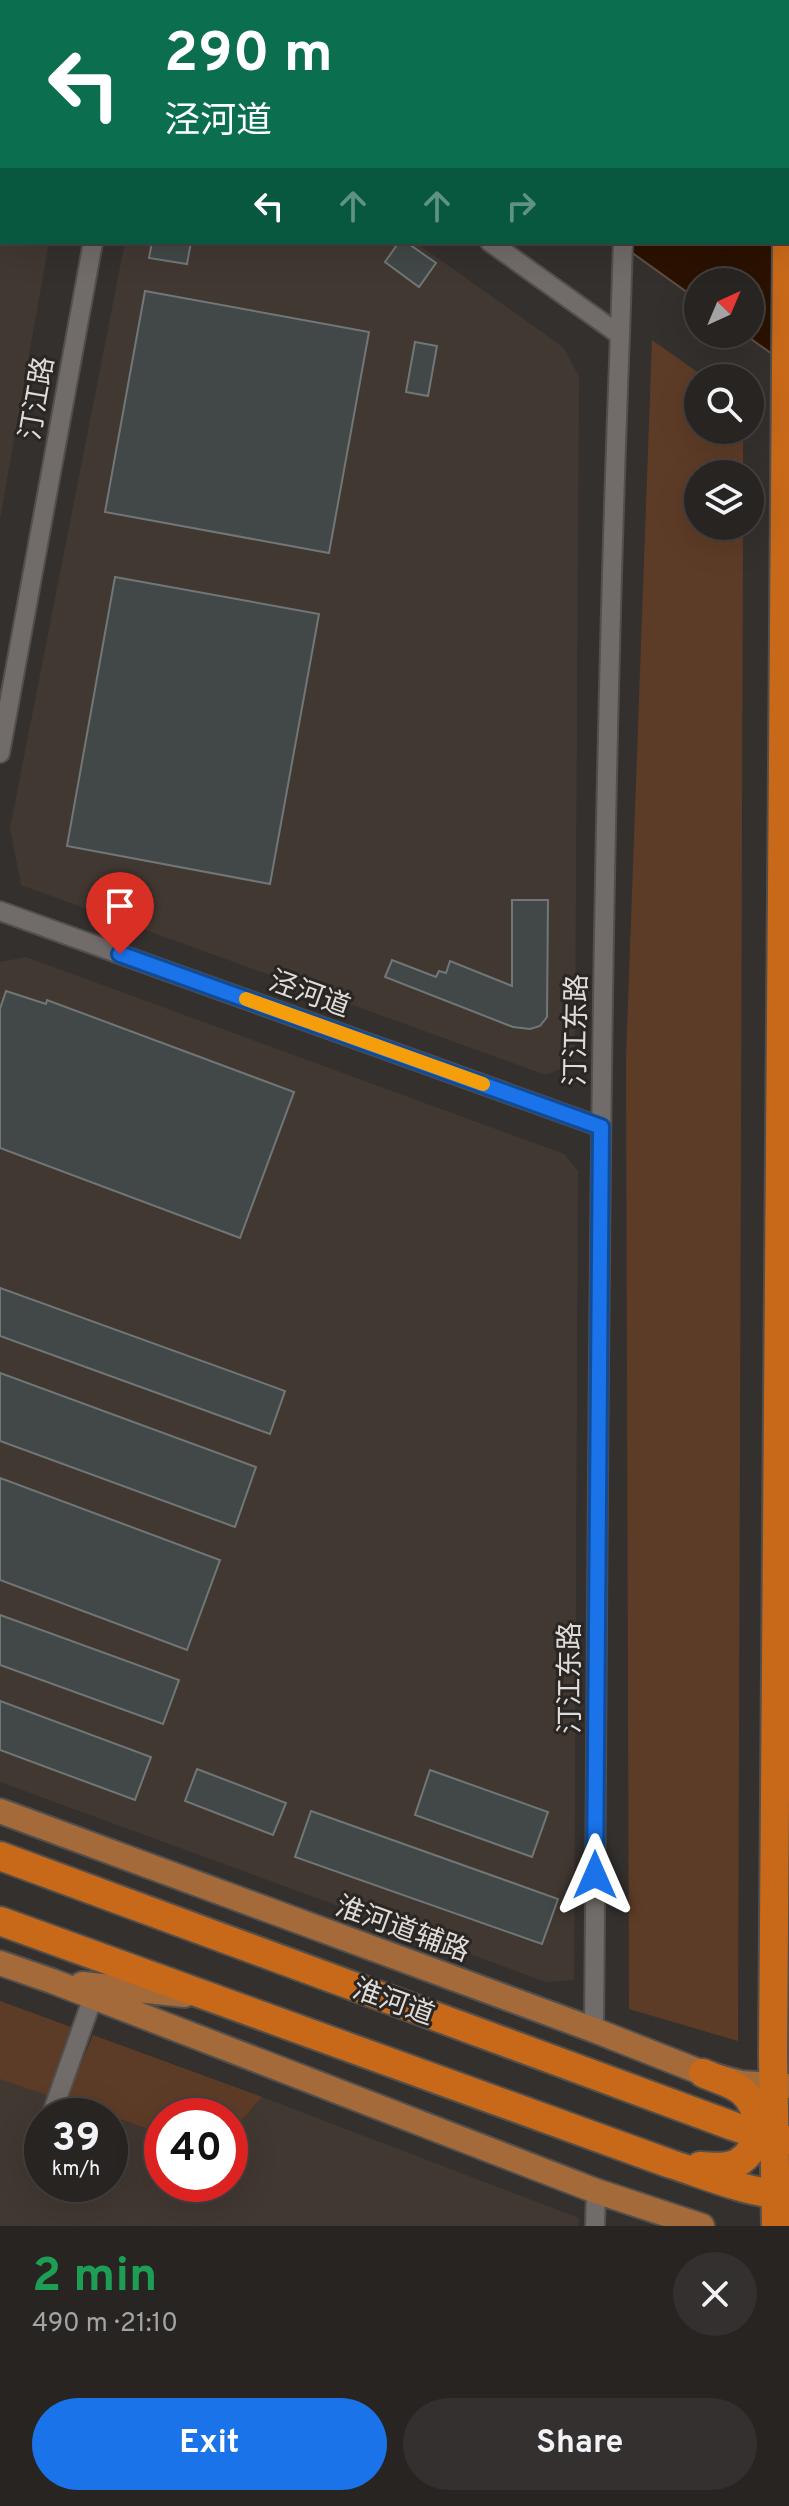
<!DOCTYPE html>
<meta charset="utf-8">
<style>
:root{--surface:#272422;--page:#33302f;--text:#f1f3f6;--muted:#a4a4a5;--line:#434140;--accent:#1a73e8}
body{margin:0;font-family:Overpass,"Noto Sans SC",sans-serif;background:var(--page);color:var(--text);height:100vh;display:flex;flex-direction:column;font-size:30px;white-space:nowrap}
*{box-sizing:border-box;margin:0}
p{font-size:26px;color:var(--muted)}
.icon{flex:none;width:44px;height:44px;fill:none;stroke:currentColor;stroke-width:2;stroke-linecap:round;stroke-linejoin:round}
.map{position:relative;height:2226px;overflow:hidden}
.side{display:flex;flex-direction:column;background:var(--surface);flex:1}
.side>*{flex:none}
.hud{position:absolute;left:0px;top:0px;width:790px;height:244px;box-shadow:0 8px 32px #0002,0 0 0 2px var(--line);background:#0b6e4f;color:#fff;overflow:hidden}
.needle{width:52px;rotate:44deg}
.tools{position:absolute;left:684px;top:268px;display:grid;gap:16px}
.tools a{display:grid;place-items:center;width:80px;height:80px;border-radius:50%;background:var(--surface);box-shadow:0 8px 32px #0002,0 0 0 2px var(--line);font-size:40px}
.speed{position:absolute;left:24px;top:2098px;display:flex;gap:16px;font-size:40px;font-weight:700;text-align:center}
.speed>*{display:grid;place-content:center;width:104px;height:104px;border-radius:50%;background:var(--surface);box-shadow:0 8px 32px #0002,0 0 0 2px var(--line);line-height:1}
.speed small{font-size:20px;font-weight:400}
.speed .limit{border:12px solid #d22;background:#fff;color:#111}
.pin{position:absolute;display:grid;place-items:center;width:68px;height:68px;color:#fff;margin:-82px -34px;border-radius:50% 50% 50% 0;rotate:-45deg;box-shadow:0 0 8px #0007}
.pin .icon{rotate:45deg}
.me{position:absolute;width:88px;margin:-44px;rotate:0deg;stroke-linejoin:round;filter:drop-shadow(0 0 6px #0008)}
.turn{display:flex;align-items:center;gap:28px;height:168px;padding:0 32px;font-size:36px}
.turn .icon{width:104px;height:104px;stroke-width:2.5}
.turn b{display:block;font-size:56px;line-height:68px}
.lanes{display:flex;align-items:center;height:76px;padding:0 32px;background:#0003;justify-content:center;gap:40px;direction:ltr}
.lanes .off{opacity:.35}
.round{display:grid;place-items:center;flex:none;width:84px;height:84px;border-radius:42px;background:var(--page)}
.headline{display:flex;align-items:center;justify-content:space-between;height:136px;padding:0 32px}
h1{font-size:48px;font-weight:700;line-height:60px;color:#1e9e55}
.cta{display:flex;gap:16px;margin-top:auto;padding:16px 32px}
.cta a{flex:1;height:92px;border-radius:48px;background:var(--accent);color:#fff;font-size:32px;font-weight:700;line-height:92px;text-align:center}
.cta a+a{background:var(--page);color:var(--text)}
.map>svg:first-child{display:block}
.built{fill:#423832}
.green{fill:#5d3c27}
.water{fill:#2b1201;stroke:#614e42;stroke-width:2}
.building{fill:#424847;stroke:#717776;stroke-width:2}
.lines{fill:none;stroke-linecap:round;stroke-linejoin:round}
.minor-casing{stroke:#524f4c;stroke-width:22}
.major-casing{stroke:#524f4c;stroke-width:28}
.highway-casing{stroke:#524f4c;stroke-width:32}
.minor{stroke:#716c69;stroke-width:18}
.major{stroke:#a56a39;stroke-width:24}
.highway{stroke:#c86919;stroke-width:28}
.route-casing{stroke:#114b97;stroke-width:20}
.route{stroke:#1a73e8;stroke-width:14}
.slow{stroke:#f59e0b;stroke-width:14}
.labels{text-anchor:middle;stroke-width:6;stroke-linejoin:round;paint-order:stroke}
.street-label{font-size:28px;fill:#dedbd9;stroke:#2a2623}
</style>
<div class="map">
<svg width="789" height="2226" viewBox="0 0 789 2226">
<rect width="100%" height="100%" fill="#34302d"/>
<path class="built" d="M0,0h82v2h-80v240h47l-49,277z
M125,242h290l148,105 16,29 -4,669 -15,24 -14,6 -525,-190 -11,-57z
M26,957l538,197 14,17 -4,809 -28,2 -546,-200v-820z
M0,2078l110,38h-68v68h68v-68l52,18v50h68v-51l32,-36 317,121 -1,8h-578z"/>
<path class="green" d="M652,340l54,38h-8v52h45v44h-45v52h45l-5,1515 -109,-32 -3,-950z
M0,2001l71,26 -24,68 -47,-16z
M93,2035l169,62 -32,36v-17h-68v18l-96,-34z"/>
<path class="water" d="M617,242h155l17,13v111l-45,-32h6v-52h-52v18z"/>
<path class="building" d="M152,242h39l-4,22 -38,-6z
M399,242h7l30,21 -17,24 -34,-25z
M145,291l224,41 -40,221 -224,-41z
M415,342l22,4 -9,50 -22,-4z
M115,577l204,37 -49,270 -203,-38z
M512,900h36l-1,117 -7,9 -10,3 -17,-2 -128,-50 7,-17 44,17 3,-6 7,2 4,-12 62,25z
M6,991l40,13 1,-4 247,92 -54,146 -240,-90v-139z
M0,1288l285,103 -15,43 -270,-98z
M0,1373l256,94 -21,60 -235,-86z
M0,1478l220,82 -33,90 -187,-70z
M0,1615l179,65 -16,44 -163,-59z
M0,1701l151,56 -16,43 -135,-50z
M197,1769l89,34 -13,32 -88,-34z
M430,1770l118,42 -16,45 -117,-42z
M311,1811l247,88 -16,45 -247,-87z"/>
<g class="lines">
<defs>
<path id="minor" d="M151,0l3,2
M534,0l3,2
M137,2l1,-2
M628,2v-2
M490,242l130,93c-22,565 -21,1130 -26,1695
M620,335l3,-93
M0,753l93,-511
M0,911l601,216
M51,2116l42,-119
M39,2148l3,-8
M595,2226l1,-35"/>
<path id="major" d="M0,1811l594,219 109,43 39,10 47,3
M0,1963l52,18 544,210 106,35
M82,1984l103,11"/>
<path id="highway" d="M788,139l1,-134
M0,1856l733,270 41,14h15
M0,1921l671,243c38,12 78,30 118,31
M700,2166c11,1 27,2 37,-3 26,-14 26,-52 6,-71 -10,-9 -27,-13 -40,-19
M776,2226l-3,-171 14,-1813"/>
</defs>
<use href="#minor" class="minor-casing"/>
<use href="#major" class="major-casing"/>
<use href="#highway" class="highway-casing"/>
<use href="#minor" class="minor"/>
<use href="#major" class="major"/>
<use href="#highway" class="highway"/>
</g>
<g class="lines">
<defs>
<path id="route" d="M120,954l481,173 -6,748"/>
</defs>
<use href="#route" class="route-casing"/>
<use href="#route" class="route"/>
<path class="slow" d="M246,999l237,85"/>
</g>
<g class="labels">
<g class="street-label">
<text transform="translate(36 398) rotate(-80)" y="10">汀江路</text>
<text transform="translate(310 993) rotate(20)" y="10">泾河道</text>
<text transform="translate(575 1030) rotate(-89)" y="10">汀江东路</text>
<text transform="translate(569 1678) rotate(-90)" y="10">汀江东路</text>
<text transform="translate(403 1928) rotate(20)" y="10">淮河道辅路</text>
<text transform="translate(394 2001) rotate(20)" y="10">淮河道</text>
</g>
</g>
</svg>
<div class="tools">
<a><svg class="needle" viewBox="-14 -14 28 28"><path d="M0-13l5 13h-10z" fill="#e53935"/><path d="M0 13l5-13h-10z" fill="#a4a4a5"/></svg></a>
<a><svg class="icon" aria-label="search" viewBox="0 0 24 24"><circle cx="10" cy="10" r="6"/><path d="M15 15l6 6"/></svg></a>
<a><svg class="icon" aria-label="layers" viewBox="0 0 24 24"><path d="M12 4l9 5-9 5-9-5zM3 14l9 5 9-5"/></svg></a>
</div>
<div class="speed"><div>39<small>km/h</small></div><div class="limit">40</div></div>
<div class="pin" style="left:120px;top:954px;background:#d93025"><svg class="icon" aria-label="arrive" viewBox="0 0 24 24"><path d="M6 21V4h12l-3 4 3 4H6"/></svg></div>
<svg class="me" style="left:595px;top:1875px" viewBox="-20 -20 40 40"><path d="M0-17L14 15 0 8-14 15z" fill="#1a73e8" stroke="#fff" stroke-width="4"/></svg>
<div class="hud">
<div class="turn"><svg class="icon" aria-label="left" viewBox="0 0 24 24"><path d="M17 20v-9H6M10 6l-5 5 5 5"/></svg><div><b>290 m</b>泾河道</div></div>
<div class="lanes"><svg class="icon" aria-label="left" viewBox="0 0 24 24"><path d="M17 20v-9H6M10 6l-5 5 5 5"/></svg><svg class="icon off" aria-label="ahead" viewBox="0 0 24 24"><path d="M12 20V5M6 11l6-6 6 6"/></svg><svg class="icon off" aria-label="ahead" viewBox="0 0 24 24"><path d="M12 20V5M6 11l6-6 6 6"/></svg><svg class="icon off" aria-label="right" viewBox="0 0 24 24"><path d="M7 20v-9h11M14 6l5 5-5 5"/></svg></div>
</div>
</div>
<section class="side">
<div class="headline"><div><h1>2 min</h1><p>490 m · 21:10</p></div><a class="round"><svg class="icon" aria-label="close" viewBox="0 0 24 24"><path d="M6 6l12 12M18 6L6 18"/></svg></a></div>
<div class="cta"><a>Exit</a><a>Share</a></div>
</section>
